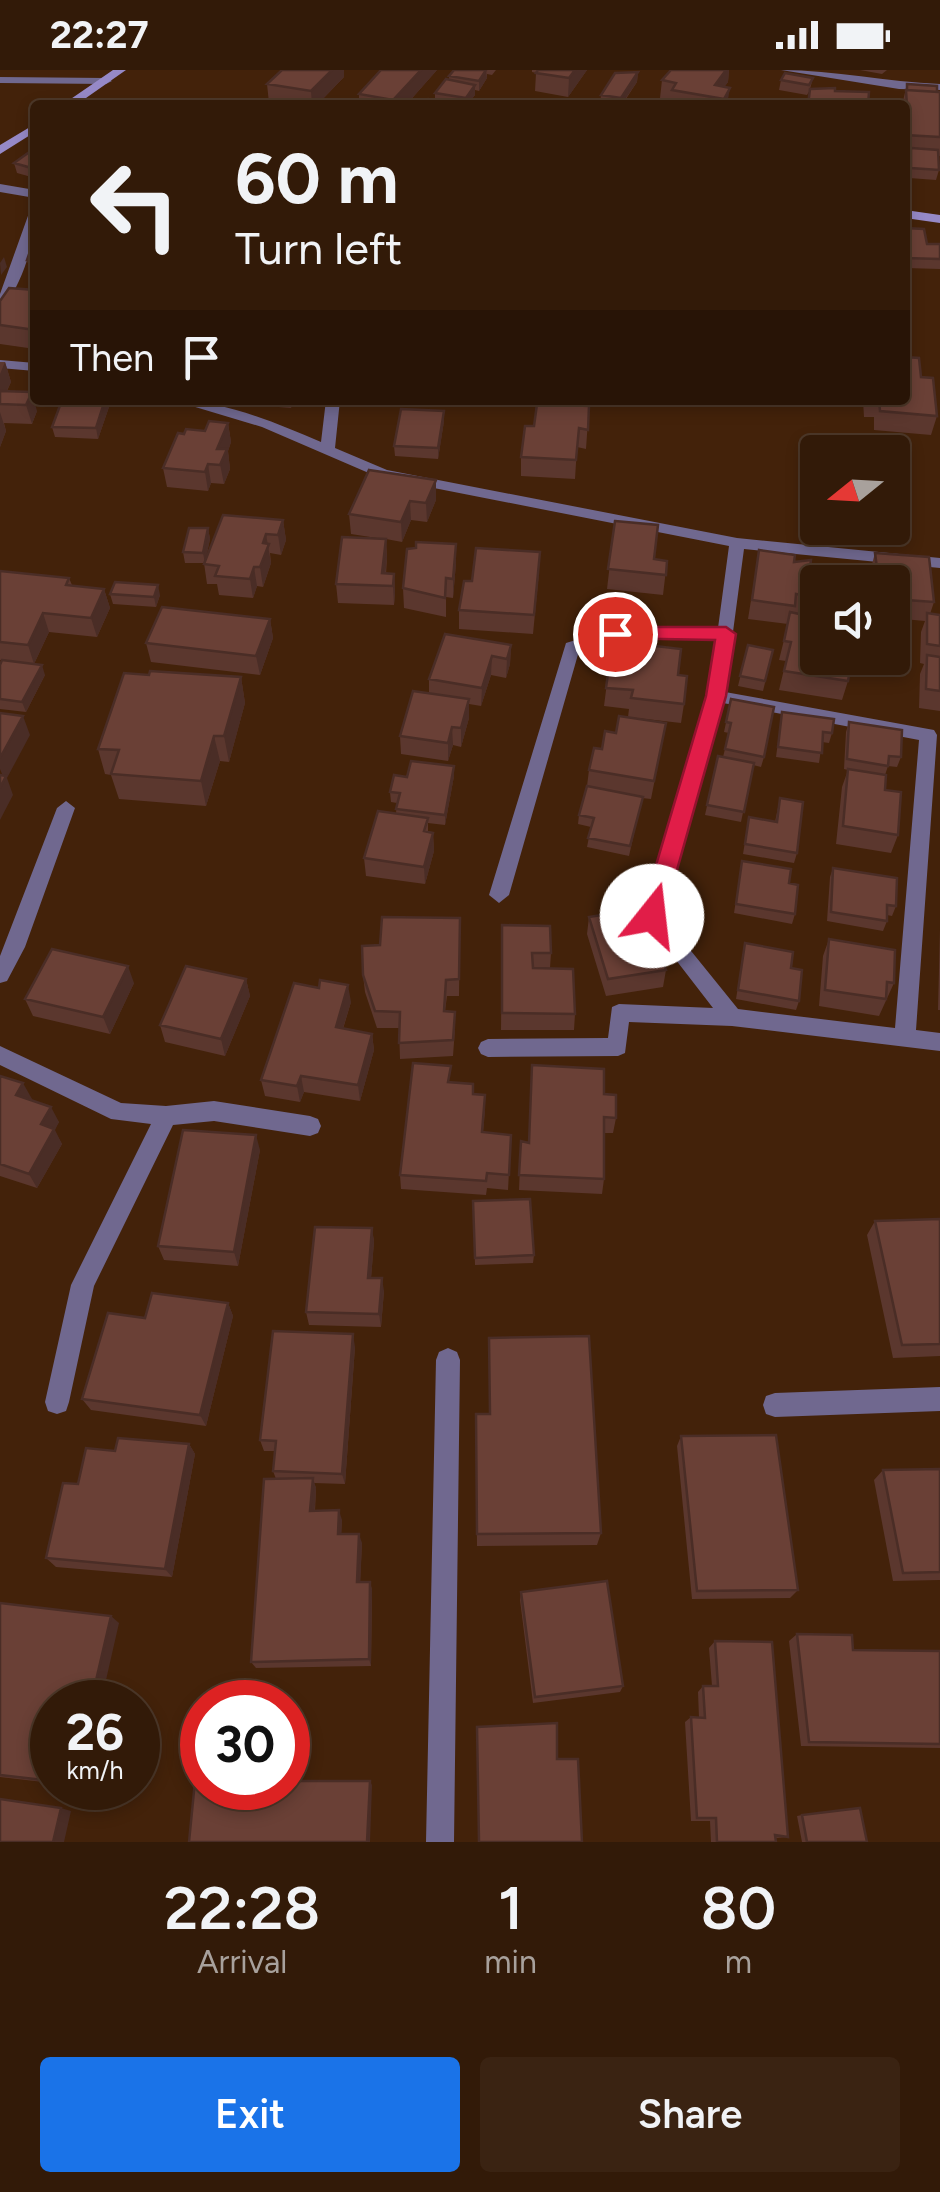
<!DOCTYPE html>
<style>
:root{--surface:#321a08;--page:#3a2312;--text:#f1f3f6;--muted:#a8a19c;--line:#4d3829;--accent:#1a73e8}
body{margin:0;font-family:Figtree,sans-serif;background:var(--page);color:var(--text);height:100vh;display:flex;flex-direction:column;font-size:38px;white-space:nowrap}
*{box-sizing:border-box;margin:0}
p{font-size:32px;color:var(--muted)}
.icon{flex:none;width:55px;height:55px;fill:none;stroke:currentColor;stroke-width:2;stroke-linecap:round;stroke-linejoin:round}
.map{position:relative;height:1772px;overflow:hidden}
.panel{display:flex;flex-direction:column;background:var(--surface);flex:1}
.panel>*{flex:none}
.banner{position:absolute;left:30px;top:30px;width:880px;height:305px;border-radius:10px;box-shadow:0 5px 15px #0003,0 0 0 2px var(--line);background:#321a08;color:var(--text);overflow:hidden}
.needle{width:65px;rotate:252deg}
.buttons{position:absolute;left:800px;top:365px;display:grid;gap:20px}
.buttons a{display:grid;place-items:center;width:110px;height:110px;border-radius:10px;background:var(--surface);box-shadow:0 5px 15px #0003,0 0 0 2px var(--line);font-size:50px}
.speed{position:absolute;left:30px;top:1610px;display:flex;gap:20px;font-size:50px;font-weight:700;text-align:center}
.speed>*{display:grid;place-content:center;width:130px;height:130px;border-radius:50%;background:var(--surface);box-shadow:0 5px 15px #0003,0 0 0 2px var(--line);line-height:1}
.speed small{font-size:25px;font-weight:400}
.speed .limit{border:15px solid #d22;background:#fff;color:#111}
.pin{position:absolute;display:grid;place-items:center;width:85px;height:85px;color:#fff;margin:-42px;border:5px solid #fff;border-radius:50%;box-shadow:0 2px 10px #0007}
.me{position:absolute;width:110px;margin:-55px;rotate:16deg;stroke-linejoin:round;filter:drop-shadow(0 0 8px #0008)}
.turn{display:flex;align-items:center;gap:35px;height:210px;padding:0 40px;font-size:45px}
.turn .icon{width:130px;height:130px;stroke-width:2.5}
.turn b{display:block;font-size:70px;line-height:85px}
.then{display:flex;align-items:center;height:95px;padding:0 40px;background:#0003;gap:20px;font-size:38px}
.eta{display:flex;justify-content:space-evenly;align-items:center;height:170px;text-align:center}
.eta b{font-size:60px;font-weight:600;line-height:70px}
.cta{display:flex;gap:20px;margin-top:auto;padding:20px 40px}
.cta a{flex:1;height:115px;border-radius:10px;background:var(--accent);color:#fff;font-size:40px;font-weight:600;line-height:115px;text-align:center}
.cta a+a{background:var(--page);color:var(--text)}
.status{display:flex;justify-content:space-between;align-items:center;height:70px;padding:0 50px;background:var(--surface);direction:ltr}
.status svg{height:28px;fill:currentColor}
.map>svg:first-child{display:block}
.lines{fill:none;stroke-linecap:round;stroke-linejoin:round}
.street{fill:#70688f;fill-rule:evenodd}
.secondary{fill:#9689c7;fill-rule:evenodd}
.wall{fill:#5b372e}
.shaded-wall{fill:#4a2d26}
.building{fill:#6a4036;stroke:#4a2d26;stroke-width:2.5}
.route{fill:#e11d48;stroke:#92132f;stroke-width:2.5}
</style>
<div class="status"><b>22:27</b><svg viewBox="0 0 49 12"><path d="M0 12V9h3v3zM5 12V6h3v6zM10 12V3h3v9zM15 12V0h3v12zM26 1h20v11H26zM47 4h2v5h-2z"/></svg></div>
<div class="map">
<svg width="940" height="1772" viewBox="0 0 940 1772">
<rect width="100%" height="100%" fill="#43220a"/>
<g class="lines">
<path class="street" d="M781,0c54,0 106,12 159,14v6l-41,-1z
M0,7l106,1 6,3 -6,3 -106,-1z
M0,114l35,6v8l-35,-6z
M35,139c0,34 -11,69 -30,97l-5,1v-13l29,-81z
M0,290l35,3v8l-35,-3z
M172,330c51,0 102,22 149,42l5,-42h14l-5,48 52,22 350,68 203,20v10l-196,-19 -19,143 209,38 3,5 -21,295 24,3v18l-208,-25 -103,-4 -4,31 -7,3 -130,1 -7,-3 -3,-6 3,-6 7,-3 120,-1 4,-31 7,-3 94,4 -71,-92 65,-220 10,-56h-102l-36,11 -70,244 -10,8 -10,-8 77,-252 49,-15h103l11,-82 -351,-69 -116,-50zM723,633l196,37 -24,288 -157,-19 -76,-94z
M445,330h49l2,3c-11,7 -40,4 -51,-3z
M66,731l9,7 -50,139 -18,34 -7,2v-27l57,-148z
M0,976l121,57 45,3 48,-5 96,15 8,3 3,7 -3,7 -8,3 -96,-15 -41,4 -79,161 -25,116 -3,9 -9,3 -9,-3 -3,-9 26,-117 80,-161 -40,-5 -111,-54z
M448,1278l9,4 3,8 -6,482h-28l10,-482 3,-8z
M940,1317v24l-165,6 -9,-3 -3,-9 3,-9 9,-3z"/>
<path class="secondary" d="M113,0h13l-50,35h-14z
M35,54v8l-35,22v-9z
M905,140l35,5v8l-35,-5z"/>
</g>
<path class="wall" d="M437,0l-31,35h-47v-11z
M454,0h42l-4,5 -5,-1v4l-8,13 -4,-1v5l-8,10h-44l12,-5v-7l14,-14v-3z
M532,0h55l-19,27 -33,-6 1,-18 -4,-1z
M671,0h58l-1,12 -4,5 3,18h-57l1,-5 -11,-2 2,-18z
M860,0h27l-5,4z
M638,2l-1,10 -15,23 -22,-1 1,-9z
M344,7l-27,28h-32l-16,-2 -2,-19z
M813,8l-3,11 25,2 33,14h-61l3,-15 -3,5 -28,-5 2,-10z
M907,14l33,8v64h-2l1,14 -3,10 -27,-2v-24l-4,-1v-48h-3z
M35,78v30l-18,-5 -3,-10z
M905,158l22,16h13v25l-35,-1z
M35,167v42h-3l-5,-19z
M35,220v59l-35,-5v-43z
M0,292h5l6,20 -4,9 30,20 -5,13 -28,-1 2,8 -6,16z
M921,307l16,39 -6,19 -57,-5v-13h-10l-1,-17h42z
M62,330h45l2,7 -11,32 -43,-2 -3,-10z
M265,330h49l-1,2 -19,-1 -3,7 -25,-2z
M511,330h39v4l39,2 -3,43 -9,-2 -2,32 -54,-3v-19l13,-31 2,-21 -25,-1z
M444,341v10l-6,38 -43,-3 -1,-10z
M228,353l3,19 -3,9 2,18 -6,15 -13,-1 -3,8 -41,-4 -4,-19 21,-34 21,-3z
M369,400l67,30 -9,22 -16,-2 -9,22 -16,-3 1,19 -1,16h8l1,19 -1,12 -56,-2 -2,-19 47,-45 -32,-5 -2,-20z
M283,450l3,20 -5,15 -11,-2 1,10 -8,24 -6,-1 -4,12 -34,-3 -2,-11h-10l-3,-21h-19l-2,-11 25,-24 2,11 -4,19z
M615,451l39,38 13,2 -4,34 -56,-6z
M759,480l35,12 21,35 -5,19 38,65 -6,19 -63,-10 7,-29 -7,-1 9,-36 -40,-5z
M875,483l59,49 -4,12 10,1v96l-21,-3 1,-34 4,-10 -4,-1 1,-31 4,-11 -33,-3v-36h-36l5,-15 10,1z
M456,493l-3,35 -7,-1v20l-42,-9 -1,-20z
M0,501l69,7 3,7 32,4 6,19 -13,29 -48,-5 -15,32 -34,-4z
M539,502l-6,62 -74,-5v-19l13,-29z
M110,524l50,1 -4,12 -43,-3z
M270,549l3,19 -13,37 -109,-13 -5,-19z
M511,575l-1,19 -4,14 -15,-3 -10,31 -12,-2v14l-8,29 -8,-2 -5,16 -47,-7 -1,-18 29,-43v-14z
M748,575l25,5 -10,41 -25,-5z
M611,581l67,24 6,29 -3,19 -53,-6 1,-8 -25,-3z
M0,595l45,10 -19,37 -26,-3z
M241,607l4,26 -16,59 -9,-1 -14,45 -87,-7 -8,-24 -6,-1 -7,-25z
M731,629l33,58 -3,10 -8,-2 -12,57 -36,-7 13,-59 5,1 6,-24 -5,-1z
M782,642l50,21 -3,10 -7,-1 -3,21 -43,-6z
M849,652l52,35 -4,10 -9,-1 -3,9v15l13,45 -7,18 -55,-9 6,-57 6,-17 -4,-1 2,-37z
M666,653l-15,76 -9,-1 -13,58 -42,-9 4,-20 -13,-3 1,-9 8,-29 2,-16 13,-21 14,-16z
M454,706l-9,49 -17,-2v9l5,1 1,18 -9,33 -59,-8 -2,-18 32,-45 1,-10 -6,-1 -1,-10 17,-15z
M780,728l17,55 -3,10 -51,-9 6,-37 26,5z
M742,791l53,53 -3,10 -58,-11z
M833,798l63,38 -4,10 -5,-1v6l-4,10 -56,-10 3,-44z
M589,847l33,4 44,49 -3,17 -57,9 -19,-62z
M460,848l-1,78h-12l-2,15 10,18 -2,27 -53,3 -1,-31h-22l-12,-36 -2,-17 17,-30z
M502,855l49,28 -1,15 25,46 -1,16h-73z
M940,859v81h-2z
M829,869l65,44 -15,33 -60,-10 4,-50z
M745,873l46,25 8,33 -3,9 -60,-11z
M246,909l4,17 -25,60 -60,-14 -5,-17z
M134,913l-24,51 -77,-18 -8,-17z
M351,932l-8,27 29,5 2,16 -14,51 -56,-9 -4,10 -35,-6 -4,-16z
M0,1006l32,23 -1,1 28,22 -5,8 8,14 -25,44 -37,-12z
M451,1012l22,12 12,16 -2,22 28,3 -3,55 -21,-2 -1,7 -85,-6 -1,-14z
M604,1024l12,24 -3,15h-9v46l-2,15 -83,-4 2,-49 8,2z
M260,1080l-22,116 -74,-6 -6,-14z
M473,1131l61,54 -1,8 -58,2z
M940,1149v137l-47,2 -26,-123 8,-14z
M372,1158l2,14 -3,36 13,13 -3,36 -72,-2 -3,-13z
M228,1233l5,13 -27,110 -115,-16 -9,-11 63,-81z
M355,1277l-10,137 -31,-1 2,5 -1,23 27,9 -1,14 21,9 -2,39h10l2,8 -1,76 -115,2 -5,-6 25,-183 -3,-8 2,-20h-11l-4,-11z
M476,1344h13l112,119 -4,12 -120,1z
M681,1366l117,154 -8,8 -98,1 -15,-153z
M189,1374l6,10 -23,123 -116,-10 -10,-9 32,-74 37,-33z
M940,1399v111l-47,1 -19,-101 9,-10z
M521,1522l102,94 -3,6 -87,11 -13,-103z
M0,1533l119,20 -67,79v81l-52,-6z
M797,1564l56,16 87,1v97l-139,-2 -12,-105z
M715,1571l73,196 -12,1v4h-65l-1,-21h-19l-6,-99 6,-5 8,1 -1,-26 5,-6h9l-3,-38z
M802,1745l65,27h-65l-5,-26z"/>
<path class="shaded-wall" d="M332,0h12v7l-27,28h-5l-1,-14z
M421,0h16l-31,35h-13v-5z
M486,0l1,8 -8,13v-10z
M575,0h12l-19,27 1,-19z
M726,0h3l-1,12 -11,15 -2,-12z
M638,2l-1,10 -16,23v-7z
M475,15v10l-8,10h-1v-7z
M730,18l-3,17h-4l1,-6z
M4,187l3,10 -6,8 -1,-12z
M5,292l6,20 -11,22v-30z
M32,322l5,19 -5,13 -6,-19z
M105,330h2l2,7 -11,32 -2,-11z
M444,341v10l-6,38v-11z
M0,342l6,19 -6,16z
M228,353l3,19 -3,9 2,18 -6,15 -7,-35z
M208,394l3,19 -3,8 -3,-19z
M436,410v20l-9,22 -1,-19z
M410,431l1,19 -9,22 -1,-20z
M283,450l3,20 -5,15 -3,-20z
M208,458l2,11 -5,24 -2,-10z
M266,464l5,29 -8,24 -3,-20 3,-24z
M386,469l1,19 -3,27 -2,-12z
M456,474v19l-3,35v-19z
M254,497l3,19 -4,12 -3,-19z
M394,504l1,19 -1,12 -1,-19z
M158,515l2,10 -4,12 -2,-10z
M104,519l6,19 -13,29 -6,-19z
M43,543l6,19 -15,32 -6,-19z
M270,549l3,19 -13,37 -4,-19z
M511,575l-1,19 -4,14 1,-19z
M492,586l-1,19 -10,31 1,-18z
M42,595l3,10 -19,37 -4,-10z
M241,607l4,26 -16,59 -5,-26z
M469,629v19l-8,29v-19z
M23,646l7,19 -23,43 6,17 -13,25v-32l4,-9 -4,-10v-11z
M452,657l1,18 -5,16v-18z
M214,666l6,25 -14,45 -5,-25z
M454,696v10l-9,49v-10z
M433,763l1,18 -9,33 -1,-17z
M128,896l6,17 -24,51 -7,-17z
M246,909l4,17 -25,60 -4,-17z
M348,915l3,17 -13,42 -2,-17z
M372,964l2,16 -14,51 -2,-16z
M301,1006l3,16 -4,10 -3,-16z
M23,1013l9,16 -8,12 -8,-16z
M51,1037l8,15 -4,8 7,14 -25,44 -8,-14 12,-50z
M256,1065l4,15 -22,116 -4,-14z
M372,1158l2,14 -4,49 -2,-13z
M382,1208l2,13 -3,36 -2,-13z
M228,1233l5,13 -27,110 -6,-11z
M353,1264l2,13 -10,137 -3,-10z
M189,1374l6,10 -23,123 -7,-8z
M313,1408l3,10 -2,32 -4,-9z
M339,1440l3,10 -1,23 -3,-9z
M359,1464l3,9 -2,47 -3,-8z
M370,1512l2,8 -1,76 -2,-7z
M111,1546l8,7 -18,79h-10z
M370,1711l2,4 -2,57h-3z
M61,1738l10,3 -7,31h-11z"/>
<path class="building" d="M282,0h50l-21,21 -44,-7z
M381,0h40l-28,30 -34,-6z
M454,0h32l-7,11 -30,-5z
M538,0h37l-6,8 -33,-5z
M671,0h55l-11,15 15,3 -6,11 -52,-9 4,-7 -14,-3z
M638,2l-17,26 -20,-3 14,-22z
M785,3l28,5 -4,7 -28,-5z
M446,9l29,6 -9,13 -31,-5z
M907,14l30,2v6l-30,-2z
M835,18v3l34,1 -1,13h-60l2,-16z
M906,20l34,2v45l-35,-2v-28h2z
M428,29l25,4 -2,2h-28z
M35,78v21l-21,-6z
M911,78l27,2 1,20 -28,-2z
M905,158l19,1 3,15h13v15l-35,-1z
M35,167v23h-8z
M9,218l26,2v18l-3,5h3v17l-35,-5v-24z
M905,287l14,1 2,19 12,1 4,38 -57,-5 -1,-11h26z
M0,321l32,1 -6,13 -26,-1z
M62,330h43l-9,28 -44,-1z
M537,334l52,2 -1,24 -9,-2 -3,32 -55,-3 4,-31h9z
M401,339l43,2 -6,37 -44,-2z
M209,351l19,2 -11,26h10l-7,16 -12,-1 -3,8 -42,-4 15,-35 6,1 2,-5 19,2z
M369,400l67,10 -10,23 -16,-2 -9,21 -52,-8z
M223,445l60,5 -5,15 -12,-1 -3,9 6,1 -9,23h-6l-4,12 -35,-3 4,-10 -15,-2z
M615,451l43,4 -4,34 13,2 -1,14 -58,-6z
M189,458h19l-5,25 -20,-1z
M342,467l44,2 -4,34 12,1 -1,12 -57,-2z
M416,472l40,2 -3,35 -7,-1 -1,20 -42,-10 4,-39 9,-1z
M476,478l64,4 -6,63 -75,-5 5,-29h8z
M759,480l36,5 -1,7 17,-2 -1,7 7,1 -2,29 -19,-3 -1,12 -43,-6z
M875,483l54,4 5,45 -42,-3v-17h-30l-1,-15 16,1z
M0,501l69,7 -3,7 38,4 -13,29 -48,-5 -15,32 -28,-3z
M115,512l43,3 -4,12 -44,-3z
M162,537l108,12 -14,37 -110,-13z
M790,542l28,6v40h34l-4,23 -64,-10 7,-29 -7,-1z
M927,543l13,2v31l-13,-2z
M445,564l66,11 -4,14 -15,-3 -10,32 -53,-9z
M622,572l59,7 -3,26 9,1 -3,28 -53,-6 2,-8 -27,-2 5,-37 9,1z
M748,575l25,5 -8,31 -25,-5z
M927,585l13,2v34l-14,-2z
M2,590l40,5 -20,37 -22,-3v-34z
M150,601l91,6 -17,59h-10l-13,45 -90,-7 8,-24 -21,-1 26,-76 25,2z
M413,621l56,8 -8,29 -9,-1 -4,16 -48,-7z
M731,629l43,8 -10,50 -39,-8 6,-26 -5,-1z
M782,642l52,7 -2,14 -9,-1 -1,21 -44,-6z
M0,643l23,3 -23,42z
M619,646l47,7 -12,58 -65,-11 5,-22 8,1 3,-18 11,2z
M849,652l53,8 -1,27 -12,-1 -1,10 -41,-7z
M718,686l36,7 -10,49 -37,-7z
M411,691l43,5 -9,49 -49,-6 4,-16 -10,-1 4,-17 13,2z
M848,699l38,6 -1,15 16,2 -3,43 -55,-9z
M0,705l6,1 -6,12z
M587,716l56,11 -13,49 -42,-8 6,-20 -15,-3z
M780,728l23,4 -6,51 -52,-9 4,-27 28,5z
M378,741l50,7 -4,13 9,2 -9,34 -60,-9z
M742,791l49,8 -2,14 9,2 -3,29 -59,-10z
M833,798l64,10 -1,28 -9,-1v16l-56,-9z
M620,842l2,9 27,-5 17,54 -58,9 -19,-62z
M382,847l78,1 -1,61 -13,1 -2,31 11,1 -2,28 -54,3 1,-31 -25,-1 -12,-36 -1,-29 18,-1z
M502,855l48,1 1,27h-19l1,15 40,1 2,45 -73,-1z
M829,869l66,11 -1,33 -7,-1 -1,17 -61,-9z
M745,873l48,9 -2,16 11,2 -3,31 -61,-11z
M52,879l76,17 -25,51 -78,-18z
M186,896l60,13 -25,60 -61,-14z
M320,910l28,5 -12,42 36,7 -14,51 -57,-9 -4,10 -36,-6 33,-97 25,5z
M413,993l38,3 -3,16 25,2v10l12,1 -3,37 29,3 -2,40 -22,-2 -1,8 -86,-6z
M532,995l72,4v25l12,1v23l-12,-1v62l-85,-4 2,-34 8,2z
M0,1006l23,7 -7,12 35,12 -10,17 13,5 -25,45 -29,-10z
M183,1060l73,5 -22,117 -76,-6z
M530,1129l4,56 -59,3 -2,-57z
M940,1149v125l-38,1 -27,-124z
M315,1157l57,1 -4,50h14l-3,36 -73,-2z
M152,1223l76,10 -28,112 -118,-16 26,-86 37,5z
M273,1261l80,3 -11,140 -69,-3 3,-30 -16,-1z
M589,1266l12,197 -124,1 -1,-120h14l-1,-76z
M776,1365l22,155 -101,1 -16,-155z
M118,1368l71,6 -24,125 -119,-11 17,-75 15,1 8,-36 29,3z
M940,1399v103l-37,1 -20,-103z
M313,1408l-3,33 29,-1 -1,24h21l-2,48h13l-1,77 -118,3 13,-183z
M607,1511l16,105 -88,11 -14,-105z
M0,1533l111,13 -20,86h-39v79l-52,-6z
M797,1564l55,1 1,15 87,1v93l-131,-2z
M715,1571l57,1 16,195 -13,-2 1,7h-59l-1,-24h-19l-6,-101 14,1 -2,-32h15z
M557,1653v36h21l4,83h-103l-2,-115z
M195,1711h7v7h86v-7h82l-3,61h-178z
M0,1729l61,9 -8,34h-53z
M860,1738l7,34h-60l-5,-27z"/>
<path class="route" d="M615,557h111l10,7 -10,62 -62,220 -12,9 -11,-9 65,-220 9,-56 -107,-2 -3,-4z"/>
</svg>
<div class="buttons">
<a><svg class="needle" viewBox="-14 -14 28 28"><path d="M0-13l5 13h-10z" fill="#e53935"/><path d="M0 13l5-13h-10z" fill="#a8a19c"/></svg></a>
<a><svg class="icon" aria-label="sound" viewBox="0 0 24 24"><path d="M4 9h4l5-4v14l-5-4H4zM17 9q2 3 0 6"/></svg></a>
</div>
<div class="speed"><div>26<small>km/h</small></div><div class="limit">30</div></div>
<div class="pin" style="left:615px;top:564px;background:#d93025"><svg class="icon" aria-label="arrive" viewBox="0 0 24 24"><path d="M6 21V4h12l-3 4 3 4H6"/></svg></div>
<svg class="me" style="left:652px;top:846px" viewBox="-20 -20 40 40"><circle r="19" fill="#fff"/><path d="M0-13L10 11 0 6-10 11z" fill="#e11d48"/></svg>
<div class="banner">
<div class="turn"><svg class="icon" aria-label="left" viewBox="0 0 24 24"><path d="M17 20v-9H6M10 6l-5 5 5 5"/></svg><div><b>60 m</b>Turn left</div></div>
<div class="then">Then<svg class="icon" aria-label="arrive" viewBox="0 0 24 24"><path d="M6 21V4h12l-3 4 3 4H6"/></svg></div>
</div>
</div>
<section class="panel">
<div class="eta">
<div><b>22:28</b><p>Arrival</p></div>
<div><b>1</b><p>min</p></div>
<div><b>80</b><p>m</p></div>
</div>
<div class="cta"><a>Exit</a><a>Share</a></div>
</section>
